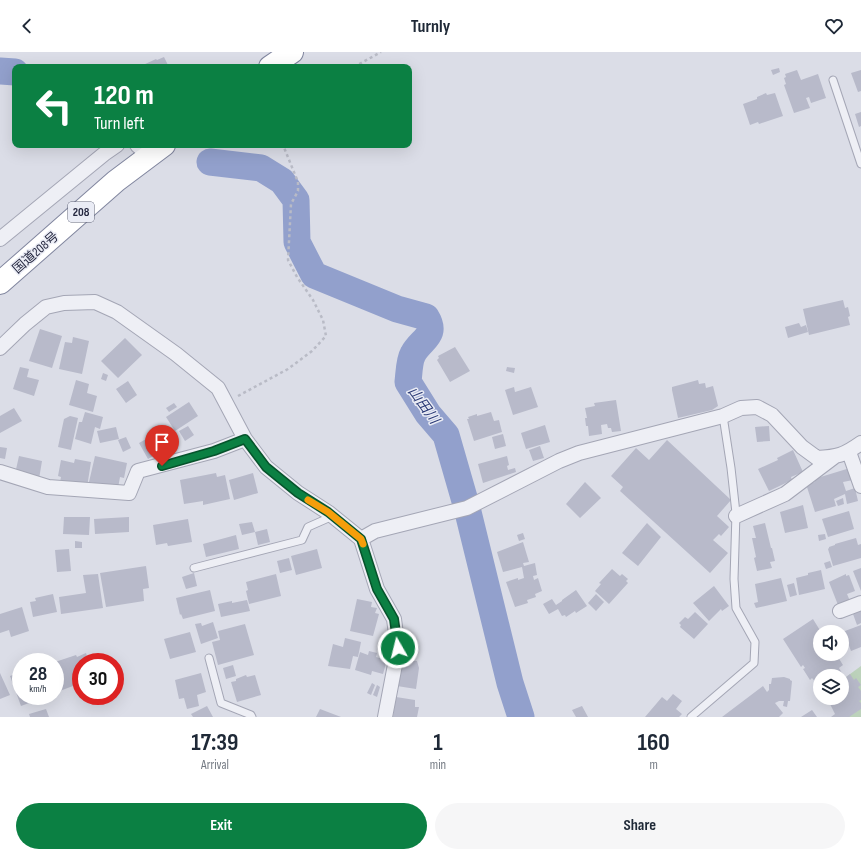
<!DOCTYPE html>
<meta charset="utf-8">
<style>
:root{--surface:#fff;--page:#f6f6f7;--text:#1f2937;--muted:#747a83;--accent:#0b8043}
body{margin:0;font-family:"Sofia Sans Condensed","Noto Sans JP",sans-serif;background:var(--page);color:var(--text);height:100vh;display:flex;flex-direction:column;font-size:15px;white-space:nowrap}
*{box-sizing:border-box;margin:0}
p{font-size:13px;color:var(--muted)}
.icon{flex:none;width:22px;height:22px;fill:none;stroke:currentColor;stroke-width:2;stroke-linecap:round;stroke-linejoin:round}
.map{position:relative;height:665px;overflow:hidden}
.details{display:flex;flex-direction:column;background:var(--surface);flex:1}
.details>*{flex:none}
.banner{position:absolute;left:12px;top:12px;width:400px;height:84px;border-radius:8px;box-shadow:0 4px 16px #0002;background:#0b8043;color:#fff;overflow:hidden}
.controls{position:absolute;left:813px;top:573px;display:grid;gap:8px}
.controls a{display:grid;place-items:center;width:36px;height:36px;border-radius:50%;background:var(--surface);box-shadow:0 4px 16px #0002;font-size:20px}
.speed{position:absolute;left:12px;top:601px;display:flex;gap:8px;font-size:20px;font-weight:700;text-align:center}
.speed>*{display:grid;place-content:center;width:52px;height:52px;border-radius:50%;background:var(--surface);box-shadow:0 4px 16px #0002;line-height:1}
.speed small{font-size:10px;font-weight:400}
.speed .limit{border:6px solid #d22;background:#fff;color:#111}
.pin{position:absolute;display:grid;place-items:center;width:34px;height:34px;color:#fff;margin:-41px -17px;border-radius:50% 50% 50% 0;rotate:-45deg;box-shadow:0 0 4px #0007}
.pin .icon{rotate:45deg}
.me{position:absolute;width:44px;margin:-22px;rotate:352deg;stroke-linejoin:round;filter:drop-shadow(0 0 3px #0008)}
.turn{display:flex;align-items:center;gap:14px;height:84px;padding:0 16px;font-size:18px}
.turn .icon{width:52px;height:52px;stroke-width:2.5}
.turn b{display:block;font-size:28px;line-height:34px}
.eta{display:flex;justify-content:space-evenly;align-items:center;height:68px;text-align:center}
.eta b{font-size:24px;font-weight:700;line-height:28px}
.action{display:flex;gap:8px;margin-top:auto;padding:8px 16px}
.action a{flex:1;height:46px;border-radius:24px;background:var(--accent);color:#fff;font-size:16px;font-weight:700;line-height:46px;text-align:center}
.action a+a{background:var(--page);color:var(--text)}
header{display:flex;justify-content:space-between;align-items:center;height:52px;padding:0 16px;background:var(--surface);font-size:18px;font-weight:700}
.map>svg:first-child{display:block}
.green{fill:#bcd2bb}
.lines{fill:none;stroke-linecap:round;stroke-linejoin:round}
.river{stroke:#92a0cc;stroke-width:27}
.building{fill:#b8baca}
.lane-casing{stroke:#a4a6b5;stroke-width:9}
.street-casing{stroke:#a4a6b5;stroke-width:16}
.highway-casing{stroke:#81869f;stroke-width:24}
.path{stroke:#b9bbc6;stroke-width:2.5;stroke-dasharray:3 3;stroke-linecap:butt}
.lane{stroke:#eeeff5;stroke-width:7}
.street{stroke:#eeeff5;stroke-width:14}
.highway{stroke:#fff;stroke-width:22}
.route-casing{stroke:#07532c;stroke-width:10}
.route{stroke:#0b8043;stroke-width:7}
.slow{stroke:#f59e0b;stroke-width:7}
.labels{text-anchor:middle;stroke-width:3;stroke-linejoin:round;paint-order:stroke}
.shield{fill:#eaecf5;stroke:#5f6276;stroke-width:1}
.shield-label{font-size:12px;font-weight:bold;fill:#24273f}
.street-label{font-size:13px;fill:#24273f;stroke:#eaecf5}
.water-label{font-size:14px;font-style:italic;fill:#2a3a76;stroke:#eaecf5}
</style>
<header><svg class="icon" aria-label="back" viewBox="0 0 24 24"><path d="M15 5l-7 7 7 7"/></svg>Turnly<svg class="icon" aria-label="heart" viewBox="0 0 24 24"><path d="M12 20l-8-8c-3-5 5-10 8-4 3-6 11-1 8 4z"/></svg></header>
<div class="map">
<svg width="861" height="665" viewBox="0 0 861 665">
<rect width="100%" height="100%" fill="#dbdde7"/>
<path class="green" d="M861,614v51h-13l-6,-37z"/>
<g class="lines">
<path class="river" d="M0,19l15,1
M210,110l51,6 21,13 14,19 1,42 17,33 83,34 29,8c12,19 -5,22 -13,37 -4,7 -4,20 -5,28l20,32 18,21 21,73 43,175 11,34"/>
</g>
<path class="building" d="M164,5l5,10h-24l-2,-2 13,-6 1,1z
M779,16l1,4 -7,3 -2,-5z
M797,18l4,10 17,-6 8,24 -15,5 -2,-6 -3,1 4,10 -16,5 -10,-28 2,-1 -2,-6 2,-1 -1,-3z
M861,18v21l-3,1 -7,-19z
M766,41l1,2 8,-2 8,23 -24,8 -1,-2 -8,3 -7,-21 14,-5v-2z
M861,60v14l-2,1 -4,-13z
M843,248l2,8 3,-1 2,9 -2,1 2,8 -41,10 -6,-26z
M799,271l2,4 5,-2 2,7 -20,6 -3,-11z
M40,277l22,7 -10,32 -23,-7z
M73,285l16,4 -7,33 -23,-5 6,-27 7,1z
M125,286l17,17 -24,23 -17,-17z
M455,295l15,24 -20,11 -13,-22 2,-2 -1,-2z
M20,315l9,2 -2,8 12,3 -5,16 -21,-7z
M507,315l8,1 -1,5 -8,-2z
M103,321l5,2 -2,6 -5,-2z
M76,328l13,4 -2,9 10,3 -4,16 -24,-7z
M698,328l1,4 6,-1 1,5 7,-2 5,20 -6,4 -34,8 -6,-28v-3z
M128,329l9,14 -11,8 -10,-14z
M514,335l1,5 16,-5 7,20 -25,8 -8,-25z
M616,348l5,31 -9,1 -1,-4h-3l-1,-4 -6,1 1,9 -13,2 -1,-10h-2l-1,-8h2l-2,-10 10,-2 -1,-3z
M189,350l9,14 -23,15 -9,-14z
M174,351l3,4 -8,5 -3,-4z
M14,356l8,13 -22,12v-17z
M85,360l18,5 -3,12 -5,-2 -4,17 -16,-5 4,-17h3z
M491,360l3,9 5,-1 3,12 -28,9 -7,-22h2l-1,-2 9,-3v2z
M70,364l8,2 -7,32 -13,-3 6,-28z
M545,373l5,17 -24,7 -5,-16z
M188,374l6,9 -9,6 -6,-10z
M769,374l1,15 -13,1 -2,-15z
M116,375l3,12 -19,4 -3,-12z
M164,377l1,2 2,-1 8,14 -27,15 -9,-16z
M503,382l3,12 -11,3 -3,-12z
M126,385l5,11 -8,4 -5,-12z
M667,388l64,60 -14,16 12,11 -8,9 -2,-2 -6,6 15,13 -18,20 -90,-82 3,-4 -12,-11 25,-28 13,12z
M540,394l4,12 -11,3 -4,-11z
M0,395l7,1 -2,11 -5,-1z
M793,398l10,22 -12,5 1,3 -23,11 -11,-22 20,-9 -1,-2z
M19,404l23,5 -3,18 -24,-5z
M95,404l32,7 -3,15 -4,-1 -2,11h-24l1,-5 -6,-1z
M507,404l2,9 -2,1 1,4 7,-2 1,4 -33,11 -5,-19z
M75,407l16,3 -4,25 -27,-5 1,-5 -3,-1 3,-16 13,3z
M850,416l3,12 -10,2 3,9 9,-3 3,13 -11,3 -2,-10 -11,5 2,7 -21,6 -9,-28 9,-2 -1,-3z
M216,421l1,4 8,-2 5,24 -27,6v-4l-19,3 -4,-24z
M253,421l5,20 -24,7 -5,-20z
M585,430l16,16 -21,20 -14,-14z
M843,446l1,6 -6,2 -2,-5z
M803,453l5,23 -23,5 -5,-21z
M849,459l5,18 -26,8 -6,-18z
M64,465h26l-1,18 -26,-1z
M129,465v15l-34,2 -1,-15z
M188,467l4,23 -24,4 -1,-3 -11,2 -3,-20z
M252,470l3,10 12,-3 3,13 -12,3 -3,-13 -13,3 -3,-11z
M647,471l14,14 -23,29 -16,-13z
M765,471l6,25h1l3,13 -5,1 2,6 -15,3 -3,-13 2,-1 -4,-19h4l-3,-12z
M523,481l2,6 -6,2 -2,-6z
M825,482l1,5 -7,2 -1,-6z
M236,483l3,14 -33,8 -3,-13z
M856,486l2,7 3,-1v14l-28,8 -5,-17 1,-1v-1l6,-2v-1z
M75,489l7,1v6h-7z
M523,490l6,20 -6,1 1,3 11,-3 2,12 -4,1 1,4 4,-2 4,13 -7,3 1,3 -9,3 1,3 -13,4 -9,-25 12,-4v2l6,-2 -2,-11 -19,5 -6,-20z
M69,497l2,22 -14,1 -2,-22z
M317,497l5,19 -26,7 -5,-19z
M289,506l3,12 -12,3 -3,-12z
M830,509l2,6 -6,2 -2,-6z
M146,514l3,22 -6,1 1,12 -38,6 -6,-34z
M861,516v23l-8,-20z
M612,517l8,7 2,-2 6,5 -2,2 2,2 -19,21 -14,-13 6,-7 -2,-1z
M821,518l4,19 -26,6 -3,-17 12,-3v-2z
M194,521l3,13 -11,3 -4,-12z
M98,522l5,34 -42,6 -2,-17 27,-4 -3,-18z
M276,522l5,22 -32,8 -3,-13 2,-1 -2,-8z
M846,522v2l3,-1 6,16 -8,3 3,7 -12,4 -9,-23z
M781,526l6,23 -31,7 -2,-5 4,-1 -3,-18z
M794,531l3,12 -7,2 -3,-12z
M714,534l15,20 -7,5 -1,-2 -12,12 -16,-18z
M210,538l5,21 -32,8 -2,-5 -1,1 -4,-17z
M576,538l11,16 -11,7 -1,-2 -9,6 -1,-2 -3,1 -4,-7 -9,5 -6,-10 9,-5 4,6 6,-4v-1z
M53,542l4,18 -24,5 -3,-15 6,-1 -1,-3z
M596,542l8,8 -8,9 -8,-8z
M357,547l15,3 -1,5 6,1 -2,5 4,1 -6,22 -23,-5z
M247,548l3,11 -29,6 -3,-13 14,-3v2z
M22,555l7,24 -18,6 -2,-7 -9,3v-19z
M861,559v12l-4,2 -4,-11z
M695,560l13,12 -14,15 -14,-12 1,-2 -2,-2 6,-6 3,2z
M813,567l8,13h-1v22h16l7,11 -4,3 6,10 5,-4 4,6 2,-2 5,7 -3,2 3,4v9l-2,1 2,2v6l-12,8h-18l4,-3 -8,-16h15v-22h-22v12l-8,-10 -2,2 -7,-11 2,-1 -2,-3 -2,2 -18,-28z
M213,570l5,16 -17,6 -6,-20 6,-1 1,3z
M245,572l9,31 -36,10 -6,-23 8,-2 -2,-9z
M861,573v22l-10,4 -6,-16h1l-1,-4z
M190,580l6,20 -26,7 -6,-20z
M345,586l16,4 -3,15 -5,-1 -3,13 -22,-3 5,-22 10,3z
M369,599l8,2 -1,4 11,3 -4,14 -11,-3 -1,4 -16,-5 5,-18 8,3z
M86,601l3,9h-8v21l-24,9 -2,-3v-27l21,-7 1,2z
M401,607l16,2 2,7 -3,21 -19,-3z
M233,613l3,11 -10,3 -3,-11z
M21,620v24h27l-27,10 -11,-30z
M0,621l10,22 -10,4z
M201,621l5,19 -9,3 2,11 -12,3 -3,-11 -5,1 -4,-19z
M246,623l1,2 8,-2 6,20 -24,7 -6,-20 5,-1v-2z
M784,625l6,2v1l2,1 -2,20h-2l-1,6 -4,-1 1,-5h-5l-4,2 8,10 -4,4h-57l41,-31 4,6 2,-2v-6h2l1,-6z
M372,631l3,2 -4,10 -4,-2z
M377,633l3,2 -3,10 -4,-2z
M673,642l9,7 -6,8 6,5 -3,3h-34l17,-20 5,4z
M396,645l19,3v7h4l-2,10h-24z
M207,654l6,11h-20l-2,-3z
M582,654l6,11h-12l-4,-7z
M46,657l3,8h-19l-1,-3z
M320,657l21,8h-25z
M812,658l5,7h-16z"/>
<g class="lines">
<defs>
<path id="lane" d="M833,28l28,84
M194,516l108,-28 6,-13 25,-11
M209,606l12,45 30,12 1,2
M691,665l63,-54 1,-21 -19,-34 -2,-29 2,-66 -5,-45 -8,-52"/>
<path id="street" d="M137,93l12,11
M0,187l104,-85 13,-9
M0,296l25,-24 21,-17 18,-4 31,-1 22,10 59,42 42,34 27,51 21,28 32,26 31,20 32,26 14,-8 92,-23 92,-47 20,-8 144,-37 18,-8 16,-1 15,8 30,32 15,11c21,-1 27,-3 44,-15
M849,400l12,34
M0,420l48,15 81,6 9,-22 76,-20 31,-12
M736,464l49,-22 49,-37
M361,487l16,50 17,30 4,30 -13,68
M840,559l21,-8"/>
<path id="highway" d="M270,15l22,-15
M0,231l116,-102 48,-36"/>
</defs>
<use href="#lane" class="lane-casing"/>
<use href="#street" class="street-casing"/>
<use href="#highway" class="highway-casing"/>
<path class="path" d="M354,15l27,-15
M238,344l50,-27 24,-18 14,-15 -3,-16 -10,-20 -16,-23 -9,-17 3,-56 7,-13v-9l-15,-37"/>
<use href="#lane" class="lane"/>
<use href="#street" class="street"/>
<use href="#highway" class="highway"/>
</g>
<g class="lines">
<defs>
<path id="route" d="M162,414l52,-15 31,-12 21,28 32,26 30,19 33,27 16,50 17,30 4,29"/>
</defs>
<use href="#route" class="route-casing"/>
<use href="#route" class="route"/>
<path class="slow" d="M308,448l20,12 33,27 2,5"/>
</g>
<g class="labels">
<rect class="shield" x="68" y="150" width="26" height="20" rx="3"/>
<g class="shield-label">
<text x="81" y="164">208</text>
</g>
<g class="street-label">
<text transform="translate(35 200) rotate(-41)" y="5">国道208号</text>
</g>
<g class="water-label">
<text transform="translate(424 353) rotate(54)" y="5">山田川</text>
</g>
</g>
</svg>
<div class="controls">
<a><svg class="icon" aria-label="sound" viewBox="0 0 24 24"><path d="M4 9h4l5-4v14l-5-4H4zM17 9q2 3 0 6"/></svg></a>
<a><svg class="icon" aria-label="layers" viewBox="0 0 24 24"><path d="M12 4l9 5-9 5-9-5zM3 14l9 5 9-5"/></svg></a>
</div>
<div class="speed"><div>28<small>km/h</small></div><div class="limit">30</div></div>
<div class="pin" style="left:162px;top:414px;background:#d93025"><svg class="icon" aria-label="arrive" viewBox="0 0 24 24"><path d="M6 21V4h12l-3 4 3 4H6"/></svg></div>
<svg class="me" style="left:398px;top:596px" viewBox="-20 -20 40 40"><circle r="17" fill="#0b8043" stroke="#fff" stroke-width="3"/><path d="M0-11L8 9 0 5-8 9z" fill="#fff"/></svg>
<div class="banner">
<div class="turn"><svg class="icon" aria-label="left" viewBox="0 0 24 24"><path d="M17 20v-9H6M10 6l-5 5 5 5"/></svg><div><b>120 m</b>Turn left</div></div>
</div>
</div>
<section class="details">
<div class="eta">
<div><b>17:39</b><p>Arrival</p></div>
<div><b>1</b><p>min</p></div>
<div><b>160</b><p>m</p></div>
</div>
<div class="action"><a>Exit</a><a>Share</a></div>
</section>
